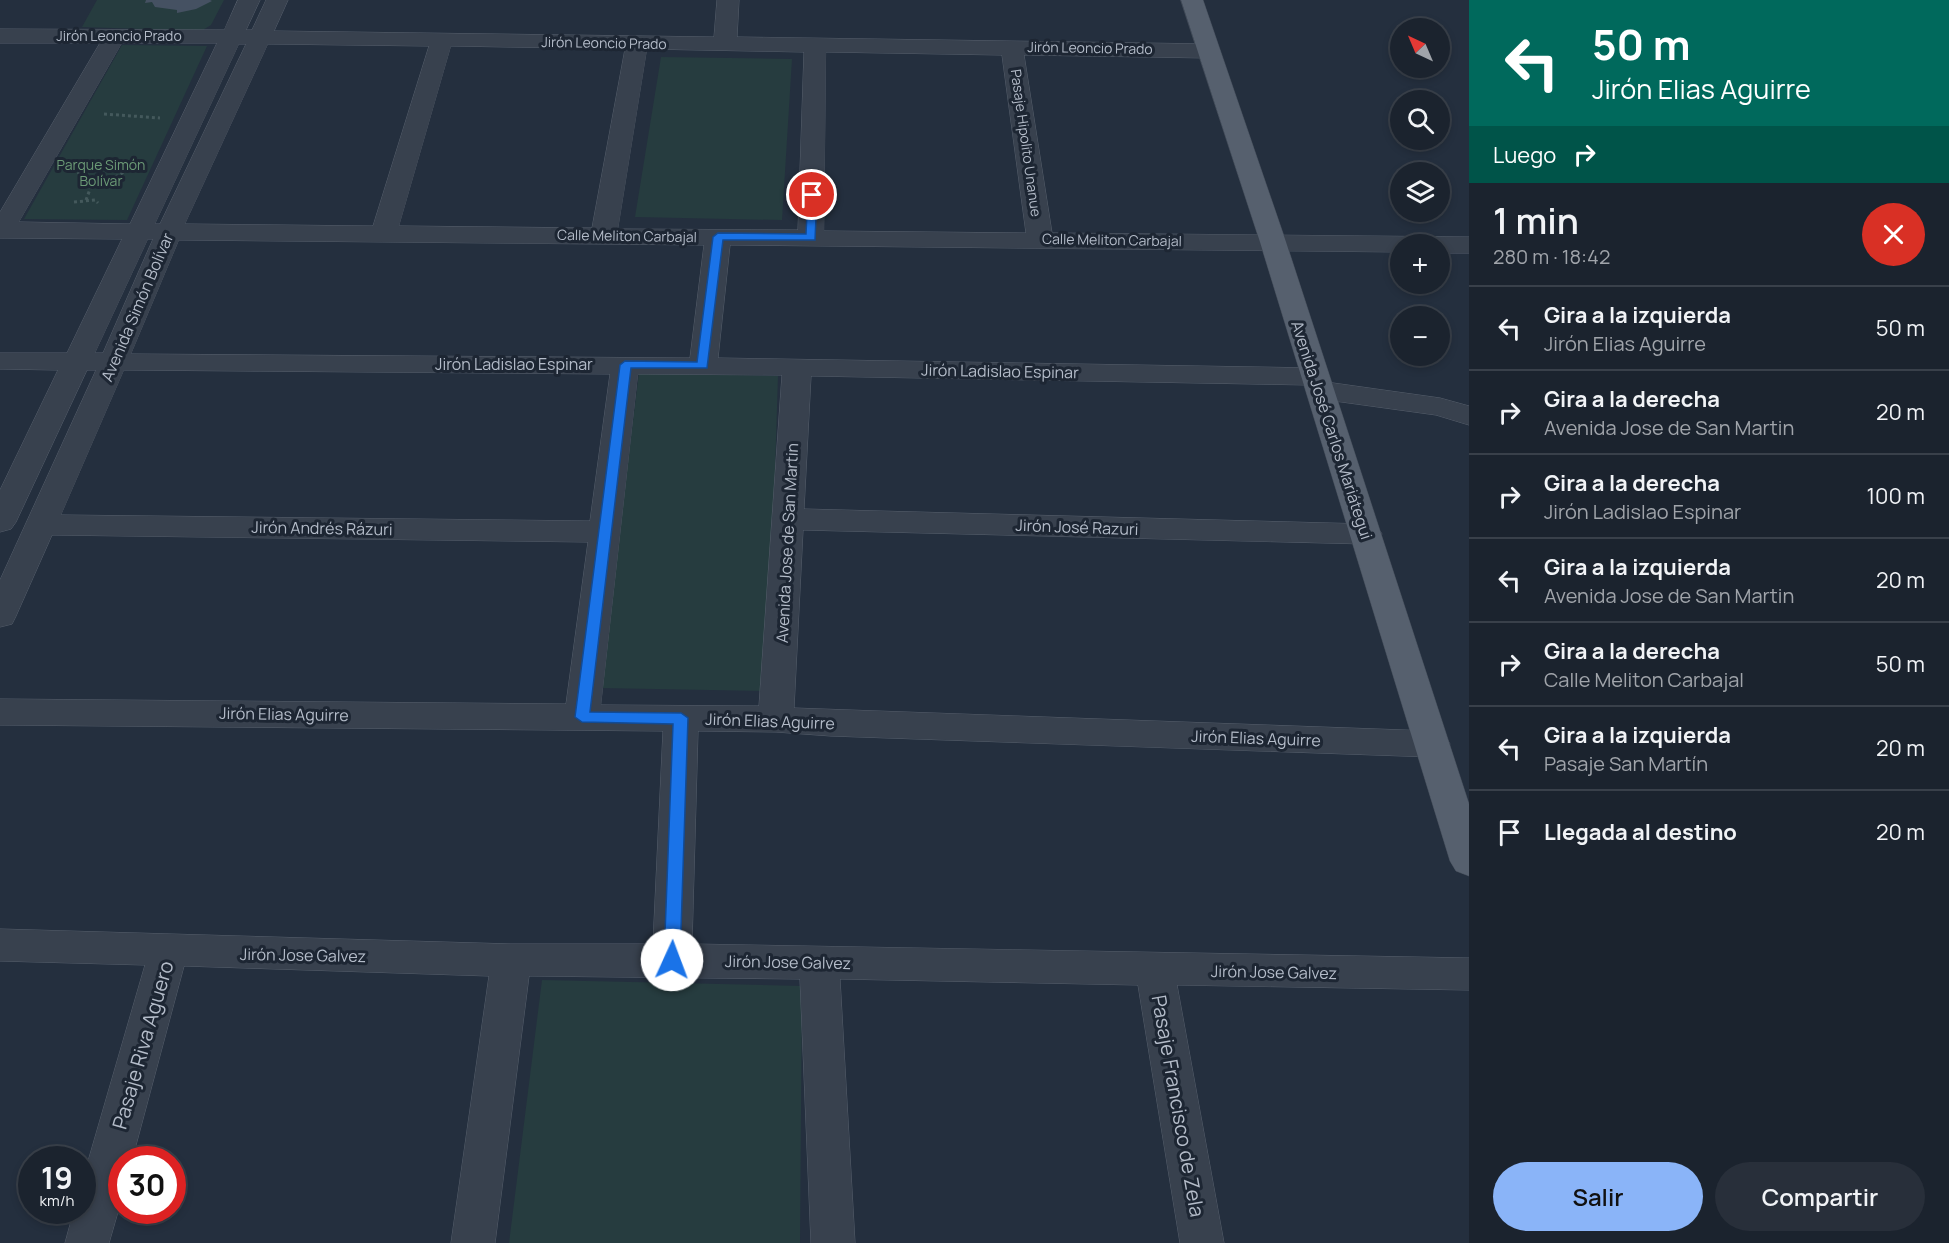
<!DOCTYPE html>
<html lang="es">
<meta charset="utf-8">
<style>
:root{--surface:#1b232e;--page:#282f3a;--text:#f1f3f6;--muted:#a0a4aa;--line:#39404a;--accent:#8ab4f8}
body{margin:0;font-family:Manrope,sans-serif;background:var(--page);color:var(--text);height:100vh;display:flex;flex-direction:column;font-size:22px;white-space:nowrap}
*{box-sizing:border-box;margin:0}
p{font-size:20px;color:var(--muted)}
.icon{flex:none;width:33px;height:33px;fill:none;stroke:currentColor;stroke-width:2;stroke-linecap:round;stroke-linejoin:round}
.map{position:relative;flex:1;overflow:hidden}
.panel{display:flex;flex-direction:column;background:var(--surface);width:480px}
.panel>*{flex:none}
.hud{background:#00695c;color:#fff;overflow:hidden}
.needle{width:39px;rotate:316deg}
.tools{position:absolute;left:1390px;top:18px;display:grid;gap:12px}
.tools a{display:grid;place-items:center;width:60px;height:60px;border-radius:50%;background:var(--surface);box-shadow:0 3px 9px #0003,0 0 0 2px var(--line);font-size:30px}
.speed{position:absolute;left:18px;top:1146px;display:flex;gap:12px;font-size:30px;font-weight:700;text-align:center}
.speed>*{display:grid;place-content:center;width:78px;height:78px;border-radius:50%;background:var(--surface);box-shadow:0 3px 9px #0003,0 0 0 2px var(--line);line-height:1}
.speed small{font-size:15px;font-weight:400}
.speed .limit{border:9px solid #d22;background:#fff;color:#111}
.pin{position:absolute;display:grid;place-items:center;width:51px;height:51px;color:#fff;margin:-26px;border:3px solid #fff;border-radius:50%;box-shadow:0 2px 6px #0007}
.me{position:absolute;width:66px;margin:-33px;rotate:2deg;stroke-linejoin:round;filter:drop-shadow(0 0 4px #0008)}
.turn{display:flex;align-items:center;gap:21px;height:126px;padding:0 24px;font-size:27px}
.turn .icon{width:78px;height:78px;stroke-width:2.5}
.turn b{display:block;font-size:42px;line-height:51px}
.then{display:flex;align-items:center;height:57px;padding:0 24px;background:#0003;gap:12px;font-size:22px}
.round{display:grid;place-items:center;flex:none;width:63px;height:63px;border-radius:32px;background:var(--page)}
.overview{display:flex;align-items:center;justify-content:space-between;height:102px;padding:0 24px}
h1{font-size:36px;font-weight:600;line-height:45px}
.cta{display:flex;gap:12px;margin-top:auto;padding:12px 24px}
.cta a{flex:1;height:69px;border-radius:36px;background:var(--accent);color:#111;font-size:24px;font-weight:600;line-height:69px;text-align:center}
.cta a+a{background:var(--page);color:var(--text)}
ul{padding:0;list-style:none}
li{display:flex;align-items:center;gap:18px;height:84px;padding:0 24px;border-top:2px solid var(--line)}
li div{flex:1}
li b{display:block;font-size:22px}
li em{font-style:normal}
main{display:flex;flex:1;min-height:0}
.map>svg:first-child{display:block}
.green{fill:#263c3f}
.building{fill:#455162}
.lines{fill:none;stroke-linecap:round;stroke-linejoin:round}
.minor-casing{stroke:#565f6c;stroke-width:1}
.major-casing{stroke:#414a57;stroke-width:1}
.path{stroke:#44595c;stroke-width:3;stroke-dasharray:3 3;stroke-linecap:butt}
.minor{fill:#38414e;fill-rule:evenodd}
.major{fill:#56606e;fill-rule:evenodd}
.route{fill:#1a73e8;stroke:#114b97;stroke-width:1.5}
.labels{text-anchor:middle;stroke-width:6;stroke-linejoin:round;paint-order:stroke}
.far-street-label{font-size:14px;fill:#b4bcc9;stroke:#1d2633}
.far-park-label{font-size:14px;fill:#6b9a76;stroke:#1d2633}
.street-label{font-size:16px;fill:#b4bcc9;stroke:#1d2633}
.near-street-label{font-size:20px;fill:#b4bcc9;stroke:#1d2633}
</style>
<main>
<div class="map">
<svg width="1469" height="1243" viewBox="0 0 1469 1243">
<rect width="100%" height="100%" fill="#242f3e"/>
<path class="green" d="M97,0h127l-13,25 -10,6 -119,-4z
M122,45l85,1 -80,174 -103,-1z
M661,57l131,2 -10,161 -147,-3z
M639,373l139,3 -10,315 -168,-3z
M542,980l260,6 -2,257h-291z"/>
<path class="building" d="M146,0h64l2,1 -16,8 -19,4v-3l-22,-3 -3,-5 -7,1z"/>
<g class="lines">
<defs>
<path id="minor" d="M238,0h22l-14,30h6l14,-30h22l-14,31 440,6 3,-37h22l-2,37 472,7 8,2 3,5 -3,5 -8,2 -185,-3 28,178 417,4v16h-29v-9h-39v8l-671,-7 -12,113 597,10 10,3 4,6 -3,5 114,16 29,8v19l-33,-10 -116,-16 -10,-3 -4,-6 3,-5 -498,-9 -7,133 562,15 11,3 5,7 -5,7 -11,3 -563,-14 -9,178 638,23 12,4 6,9 -6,9 -12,4 -601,-21 -55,-4 -78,-1 -6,213 777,14v32l-292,-5 47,258h-44l-42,-258 -298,-6 15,264h-44l-11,-264 -271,-3 -34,267h-44l38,-267 -305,-10 -52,194h-10v38l-13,45h-44l9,-33h8v-28l63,-217 -145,-4v-32l511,15h142l10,-213 -663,-6v-26l566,5 22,-162 -536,-7 -36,81 -4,8 -12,3v-47l96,-210h-9l-71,152 -5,7 -11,3v-42l58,-120 -58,-1v-16h67l55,-114 -122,-1v-26l100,-169h-100v-14l224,1zM122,43h95l-87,181 -111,-2zM239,44h7l-86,180h-5zM268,44l161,2 -56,180 -188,-2zM451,46l174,3 -33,179 -193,-2zM647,49l157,3 -6,178 -180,-1zM826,52l176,3 24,178 -202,-2zM148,239h5l-50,114h-8zM179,240l525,5 -14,113 -559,-4zM124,370l486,4 -20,147 -529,-6zM638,374l144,1 -23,331 -158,-1z"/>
<path id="major" d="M1181,0h22l83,242 183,562v72l-13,-5 -6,-10 -190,-619z"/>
</defs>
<use href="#minor" class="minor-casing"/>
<use href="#major" class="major-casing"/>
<path class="path" d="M104,114l56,4
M74,163h8l-4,9 7,9c17,0 32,-1 44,-14h7
M86,200l7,-19
M74,202l21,-2 3,3"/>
<use href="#minor" class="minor"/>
<use href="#major" class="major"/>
</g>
<path class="route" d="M808,192l9,3 -2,45h-92l-16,128h-76l-41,344 91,1 7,5 -8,242 -2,5 -6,2 -6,-2 -2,-5 9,-236 -91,-2 -7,-5 45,-352 5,-4 72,1 16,-125 5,-4 88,1z"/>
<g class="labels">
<g class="far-street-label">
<text x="119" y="41">Jirón Leoncio Prado</text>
<text transform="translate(604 43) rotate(1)" y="5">Jirón Leoncio Prado</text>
<text transform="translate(1090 48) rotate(1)" y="5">Jirón Leoncio Prado</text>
<text transform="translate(1026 143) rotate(82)" y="5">Pasaje Hipolito Unanue</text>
<text transform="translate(627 236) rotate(1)" y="5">Calle Meliton Carbajal</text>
<text transform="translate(1112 240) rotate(1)" y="5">Calle Meliton Carbajal</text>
</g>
<g class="far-park-label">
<text x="101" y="170">Parque Simón<tspan x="101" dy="16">Bolívar</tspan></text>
</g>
<g class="street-label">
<text transform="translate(137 307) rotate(-67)" y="6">Avenida Simón Bolívar</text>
<text x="514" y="370">Jirón Ladislao Espinar</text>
<text transform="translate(1000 371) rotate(1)" y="6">Jirón Ladislao Espinar</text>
<text transform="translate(1332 430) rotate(72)" y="6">Avenida José Carlos Mariátegui</text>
<text transform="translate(1077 527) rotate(2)" y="6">Jirón José Razuri</text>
<text transform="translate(322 528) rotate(1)" y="6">Jirón Andrés Rázuri</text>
<text transform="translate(787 543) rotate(-87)" y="6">Avenida Jose de San Martin</text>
<text transform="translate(284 714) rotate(1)" y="6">Jirón Elias Aguirre</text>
<text transform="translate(770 721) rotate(2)" y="6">Jirón Elias Aguirre</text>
<text transform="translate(1256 738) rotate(2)" y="6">Jirón Elias Aguirre</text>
<text transform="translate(303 955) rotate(1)" y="6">Jirón Jose Galvez</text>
<text transform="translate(788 962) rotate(1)" y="6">Jirón Jose Galvez</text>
<text transform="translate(1274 972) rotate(1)" y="6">Jirón Jose Galvez</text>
</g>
<g class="near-street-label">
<text transform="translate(143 1045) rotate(-74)" y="7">Pasaje Riva Aguero</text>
<text transform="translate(1178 1106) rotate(80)" y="7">Pasaje Francisco de Zela</text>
</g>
</g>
</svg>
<div class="tools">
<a><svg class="needle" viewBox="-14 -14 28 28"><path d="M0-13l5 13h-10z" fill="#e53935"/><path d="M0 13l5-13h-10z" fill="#a0a4aa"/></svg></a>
<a><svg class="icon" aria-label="search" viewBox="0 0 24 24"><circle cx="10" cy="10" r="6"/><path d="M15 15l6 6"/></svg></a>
<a><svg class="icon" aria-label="layers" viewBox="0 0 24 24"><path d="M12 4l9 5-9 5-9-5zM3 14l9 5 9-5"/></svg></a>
<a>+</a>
<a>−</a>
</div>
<div class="speed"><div>19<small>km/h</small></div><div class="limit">30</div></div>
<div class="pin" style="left:812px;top:195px;background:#d93025"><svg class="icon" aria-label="arrive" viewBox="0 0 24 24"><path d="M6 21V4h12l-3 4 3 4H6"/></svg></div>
<svg class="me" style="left:672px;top:960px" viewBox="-20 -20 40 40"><circle r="19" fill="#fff"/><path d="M0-13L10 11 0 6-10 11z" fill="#1a73e8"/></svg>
</div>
<section class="panel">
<div class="hud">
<div class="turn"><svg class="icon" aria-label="left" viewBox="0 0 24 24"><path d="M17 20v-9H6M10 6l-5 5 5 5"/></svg><div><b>50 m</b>Jirón Elias Aguirre</div></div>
<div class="then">Luego<svg class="icon" aria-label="right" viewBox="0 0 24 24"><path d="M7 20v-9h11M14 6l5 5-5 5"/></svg></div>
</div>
<div class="overview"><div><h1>1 min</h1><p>280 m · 18:42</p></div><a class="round" style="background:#d93025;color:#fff"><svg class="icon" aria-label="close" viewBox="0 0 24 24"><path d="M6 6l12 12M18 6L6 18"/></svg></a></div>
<ul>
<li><svg class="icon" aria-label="left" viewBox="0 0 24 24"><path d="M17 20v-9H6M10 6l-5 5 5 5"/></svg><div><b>Gira a la izquierda</b><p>Jirón Elias Aguirre</p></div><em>50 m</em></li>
<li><svg class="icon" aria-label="right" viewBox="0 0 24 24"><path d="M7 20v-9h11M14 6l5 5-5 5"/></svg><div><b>Gira a la derecha</b><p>Avenida Jose de San Martin</p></div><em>20 m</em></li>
<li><svg class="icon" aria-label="right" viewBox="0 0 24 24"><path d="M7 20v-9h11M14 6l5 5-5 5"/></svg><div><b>Gira a la derecha</b><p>Jirón Ladislao Espinar</p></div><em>100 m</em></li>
<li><svg class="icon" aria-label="left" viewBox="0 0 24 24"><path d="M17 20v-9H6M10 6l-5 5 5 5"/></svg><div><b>Gira a la izquierda</b><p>Avenida Jose de San Martin</p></div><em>20 m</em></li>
<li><svg class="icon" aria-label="right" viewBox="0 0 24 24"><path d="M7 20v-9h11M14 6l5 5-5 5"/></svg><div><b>Gira a la derecha</b><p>Calle Meliton Carbajal</p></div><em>50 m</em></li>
<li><svg class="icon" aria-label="left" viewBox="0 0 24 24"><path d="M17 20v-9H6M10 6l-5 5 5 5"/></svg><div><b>Gira a la izquierda</b><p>Pasaje San Martín</p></div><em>20 m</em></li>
<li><svg class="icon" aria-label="arrive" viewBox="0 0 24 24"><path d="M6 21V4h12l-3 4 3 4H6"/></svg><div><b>Llegada al destino</b></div><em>20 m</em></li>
</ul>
<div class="cta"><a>Salir</a><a>Compartir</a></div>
</section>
</main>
